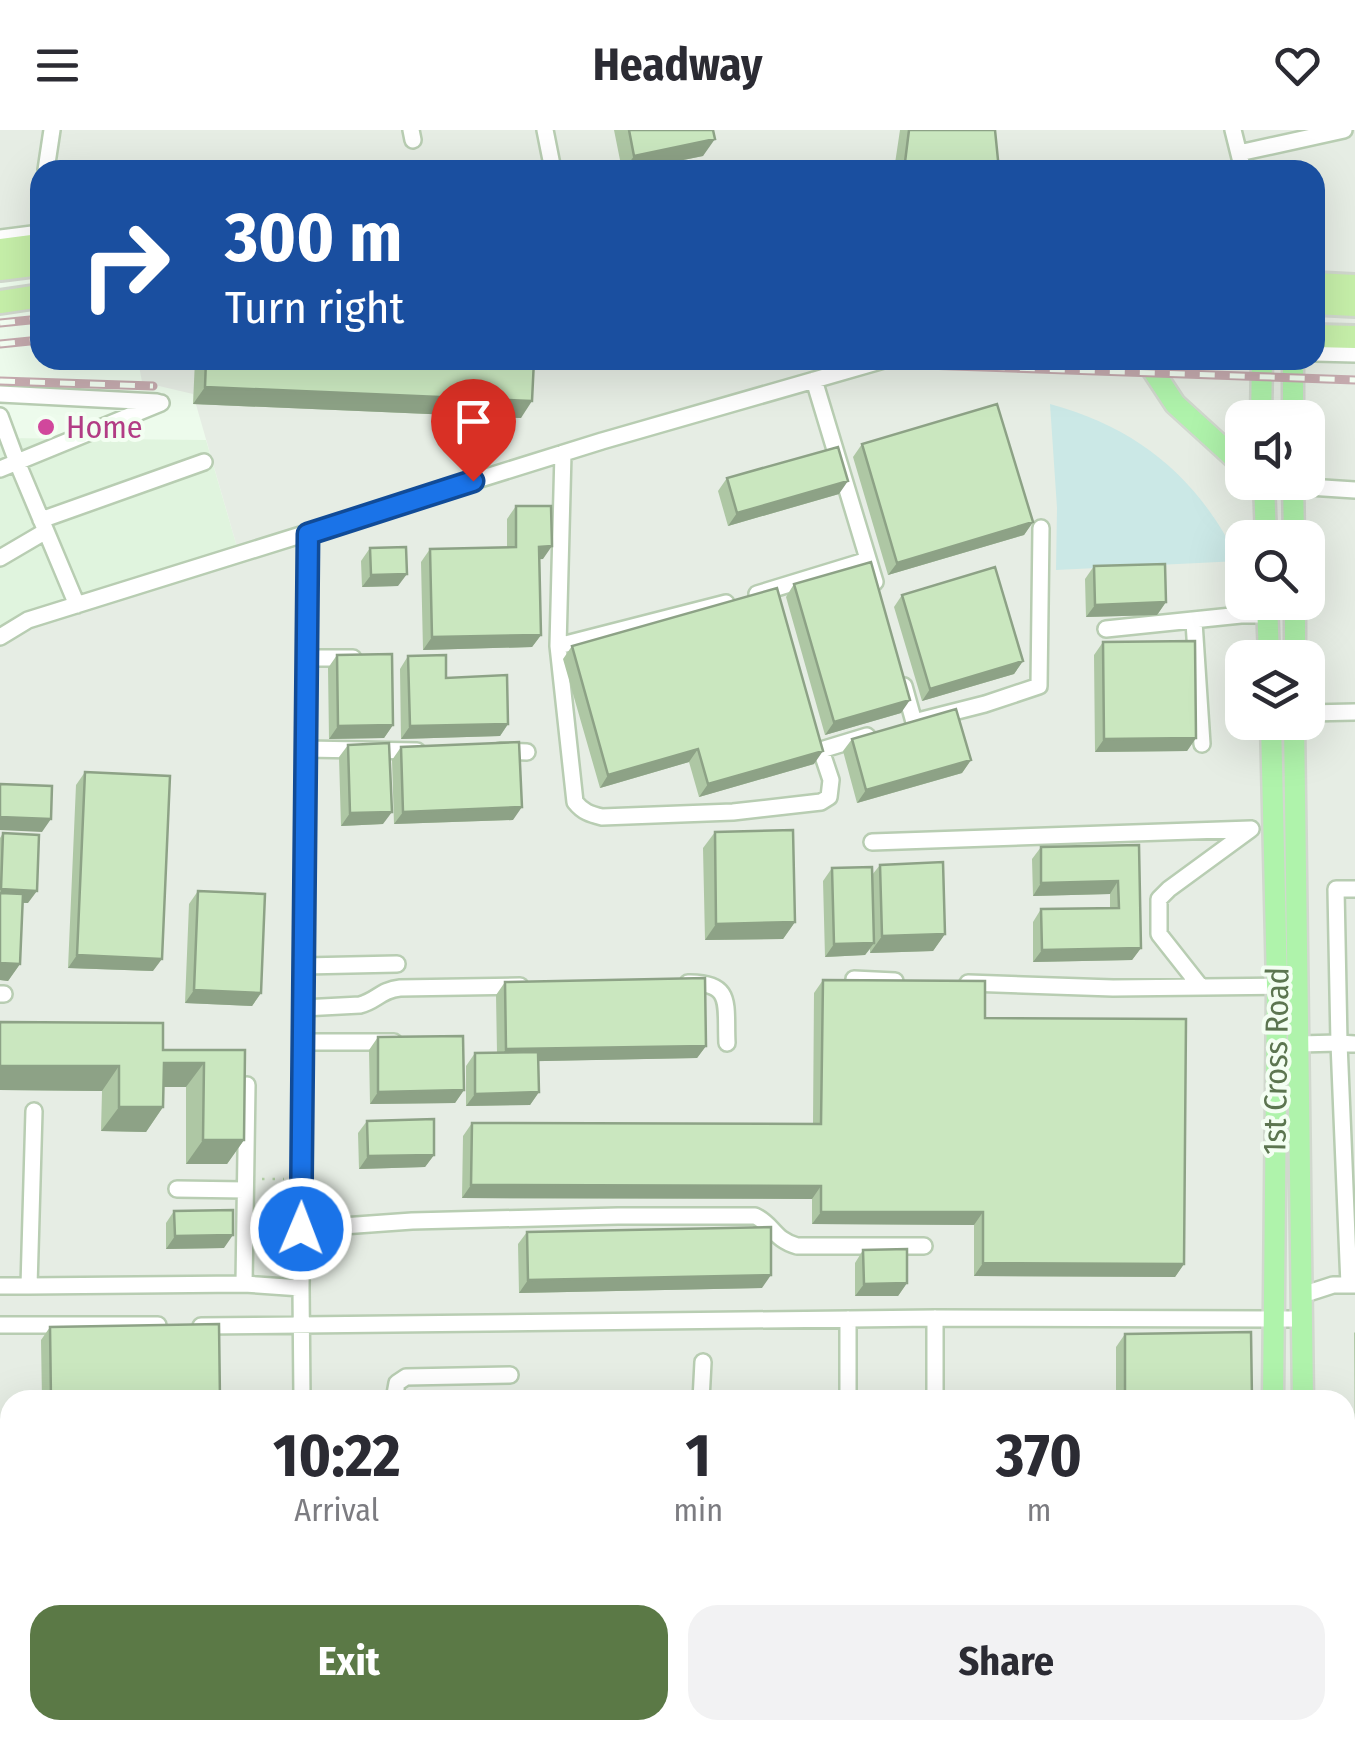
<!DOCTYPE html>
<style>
:root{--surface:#fff;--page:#f2f2f3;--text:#2b2b33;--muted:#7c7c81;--accent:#5b7946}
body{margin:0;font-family:"Fira Sans Condensed",sans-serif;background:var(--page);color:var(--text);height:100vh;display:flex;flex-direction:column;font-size:38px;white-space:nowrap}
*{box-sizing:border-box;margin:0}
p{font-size:32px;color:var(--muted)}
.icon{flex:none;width:55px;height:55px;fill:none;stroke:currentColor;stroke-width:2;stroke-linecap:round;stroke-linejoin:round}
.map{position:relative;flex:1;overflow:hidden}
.panel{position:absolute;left:0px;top:1260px;width:1355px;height:350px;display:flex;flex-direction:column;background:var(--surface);border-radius:30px 30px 0 0;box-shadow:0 10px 40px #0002}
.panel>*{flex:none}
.guide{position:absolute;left:30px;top:30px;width:1295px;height:210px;border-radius:30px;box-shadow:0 10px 40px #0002;background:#1a4fa0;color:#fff;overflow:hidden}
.tools{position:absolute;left:1225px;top:270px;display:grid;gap:20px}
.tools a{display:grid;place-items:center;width:100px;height:100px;border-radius:20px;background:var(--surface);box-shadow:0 10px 40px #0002;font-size:50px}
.pin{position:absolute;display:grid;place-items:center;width:85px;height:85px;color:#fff;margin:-102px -42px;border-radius:50% 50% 50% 0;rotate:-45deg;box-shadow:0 0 10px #0007}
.pin .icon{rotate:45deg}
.me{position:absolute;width:110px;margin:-55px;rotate:1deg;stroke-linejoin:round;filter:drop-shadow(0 0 8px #0008)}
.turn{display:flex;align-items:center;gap:35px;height:210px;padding:0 30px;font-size:45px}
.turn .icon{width:130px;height:130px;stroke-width:2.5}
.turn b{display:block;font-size:70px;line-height:85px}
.eta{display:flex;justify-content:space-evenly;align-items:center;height:170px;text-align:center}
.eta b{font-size:60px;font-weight:700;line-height:70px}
.cta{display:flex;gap:20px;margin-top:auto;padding:20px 30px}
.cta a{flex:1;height:115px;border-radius:30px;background:var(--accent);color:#fff;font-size:40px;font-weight:700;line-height:115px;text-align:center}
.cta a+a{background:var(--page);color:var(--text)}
header{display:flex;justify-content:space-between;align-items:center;height:130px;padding:0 30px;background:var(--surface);font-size:45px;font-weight:700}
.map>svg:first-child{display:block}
.residential{fill:#e0f4de}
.industrial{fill:#e6ede4;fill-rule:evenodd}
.green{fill:#cbe8e6}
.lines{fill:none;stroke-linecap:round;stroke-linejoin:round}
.minor-casing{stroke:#b8cdb2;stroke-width:20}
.major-casing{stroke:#d1d8ce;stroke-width:25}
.highway-casing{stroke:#d1d8ce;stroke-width:28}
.path{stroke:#b5d3a8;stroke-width:2.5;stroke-dasharray:2.5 8;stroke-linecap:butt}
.minor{stroke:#fff;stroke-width:15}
.major{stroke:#aff3ab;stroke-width:20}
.highway{stroke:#c6efa9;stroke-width:22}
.rail-casing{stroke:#c5aaae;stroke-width:9}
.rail{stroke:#f3fef2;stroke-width:5;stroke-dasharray:15;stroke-linecap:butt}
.wall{fill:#aec7a4}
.shaded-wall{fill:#8da286}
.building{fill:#cae7bf;stroke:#8da286;stroke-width:2.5}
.route-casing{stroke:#114b97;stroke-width:25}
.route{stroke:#1a73e8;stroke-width:18}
.hotel-dot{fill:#d1479c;stroke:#f3fef2;stroke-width:4}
.labels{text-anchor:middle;stroke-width:8;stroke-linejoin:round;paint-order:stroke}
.hotel-label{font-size:32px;fill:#b23c85;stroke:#f3fef2;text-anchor:start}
.street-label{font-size:32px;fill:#5c7550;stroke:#f3fef2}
</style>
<header><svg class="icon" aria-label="menu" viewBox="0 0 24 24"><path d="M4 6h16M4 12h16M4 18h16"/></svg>Headway<svg class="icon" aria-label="heart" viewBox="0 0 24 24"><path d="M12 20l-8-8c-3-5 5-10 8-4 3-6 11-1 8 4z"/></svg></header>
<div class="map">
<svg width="1355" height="1610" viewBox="0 0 1355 1610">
<rect width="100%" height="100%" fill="#edfbec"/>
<path class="residential" d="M0,308l206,2 35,121 -222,70 -19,11z"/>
<path class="industrial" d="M0,0h1355v1610h-1355v-1098l19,-11 222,-70 -48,-167 -51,-12 -4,-22h1177v-190h-1275v59l-40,2zM1242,288h66v64h-66zM1242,408h66v64h-66zM1242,528h66v64h-66zM10,1270h1335v330h-1335z"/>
<path class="green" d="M1050,274c89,24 149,75 189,157l-183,9 1,-62z"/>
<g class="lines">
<defs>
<path id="minor" d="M411,0l2,10
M545,0l8,40
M1233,0l10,40
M1239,23l105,-23
M46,40l6,-40
M0,108l40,-5
M1315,223l40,1
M814,250l61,202
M0,264l157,8
M0,286l17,46 60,143
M563,323l-5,193 168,-43
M0,339l161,-66
M1293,356l62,4
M41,390l163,-58
M0,428l46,-27
M757,464l111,-34
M1194,492l8,122
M1106,499l135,-14h27
M0,507l28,-17 574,-179 282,-81
M558,516l17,156c8,10 15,12 27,15l131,-5 88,-10 8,-5 2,-17 -10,-30 46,-14
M307,528h46
M904,556l10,36 71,-18 54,-18 2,-158
M1308,583l47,-1
M306,619l111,2
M500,621l27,1
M872,712l379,-13
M1355,759h-19l3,154 16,1
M304,836l93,-2
M854,849l41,2
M688,853c46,-1 37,22 39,60
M968,853l145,5 172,-2
M1200,856l-41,-52v-35l10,-10 82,-60
M0,864h4
M303,878l57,-3c16,-4 21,-15 40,-17l120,-2
M303,912h91
M1299,914l40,-1 10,242
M247,955l-3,199 57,4
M34,981l-5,175 215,-2
M177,1059l68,1
M301,1099l111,-8 206,-5h137c19,9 18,23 42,30h127
M0,1156h29
M1302,1165l31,-10h22
M848,1189v81
M0,1195h158
M201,1196l734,-8 367,1
M302,1270l-1,-112 7,-755
M394,1270l3,-17 9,-6 104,-2
M701,1270l2,-38
M935,1270v-82
M0,1319h10
M0,1432h10
M0,1537l10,1
M64,1600v10
M305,1600v10
M972,1600v10
M251,1610v-10
M399,1610v-10
M1042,1610l30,-1v-9
M1324,1610l31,-7"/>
<path id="major" d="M1146,230l29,44 67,61
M1293,230v58
M1261,288l1,-58
M1264,352l2,56
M1293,352l1,56
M1267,472l2,56
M1295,472v56
M1271,592l6,264 -4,414
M1294,592l9,678
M1306,1600v10
M1275,1610v-10"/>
<path id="highway" d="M0,120l40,-5
M0,139l40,-5
M1315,154l40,2
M0,172l40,-6
M1315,173l40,2
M1315,206l40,1"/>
</defs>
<use href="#minor" class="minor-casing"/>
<use href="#major" class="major-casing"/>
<use href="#highway" class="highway-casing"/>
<path class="path" d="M262,1049h22"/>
<use href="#minor" class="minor"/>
<use href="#major" class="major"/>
<use href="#highway" class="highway"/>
<defs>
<path id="rail" d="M0,193l40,-4
M0,214l40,-4
M780,230l575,20
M0,251l153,5"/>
</defs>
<use href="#rail" class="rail-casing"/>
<use href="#rail" class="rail"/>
</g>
<path class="wall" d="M614,0h99l-10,26 -69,14h-12z
M900,0h95l4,40h-105z
M195,230h339l-13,58 -328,-14z
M862,314l171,78 -9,13 -136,40 -35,-118z
M727,348l112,16 -111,32 -10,-35z
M516,376l27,53h-3l1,76 -9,12 -109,3 -2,-88 9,-13 77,-1v-29z
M370,418l28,38 -36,1 -1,-26z
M1094,436l72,36 -9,13 -71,2 -1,-38z
M794,454l107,129 -76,22 -39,-138z
M902,465l121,66 -9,13 -92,27 -28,-94z
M1103,512l93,96 -9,13 -92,1 -1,-97z
M572,516l242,118 -115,33 -10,-35 -89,26 -37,-129z
M337,525l56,70 -9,13 -55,1 -1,-71z
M408,526l100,68 -8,12 -99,3 -1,-70z
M852,609l119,21 -9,13 -105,30 -14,-52z
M348,615l35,79 -42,2 -2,-69z
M401,617l112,73 -119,4 -2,-64z
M85,642l68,199 -85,-3 8,-183z
M715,702l80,90 -12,17 -78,1 -2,-92z
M3,703l25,70h-5l-3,61 -12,17 -8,-1v-142z
M1139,715l2,103 -9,12 -99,2v-40l8,-13 69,-1v-14l-77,2 -1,-37 9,-12z
M880,735l65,69 -12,17 -63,2v-4l-5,6 -40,2 -2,-76 9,-13 40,7z
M198,761l63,102 -9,13 -67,-3 4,-99z
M823,850l162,38 199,246 -9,13 -201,-1v-51l-162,-1v-25l-350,-1 1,-62 9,-13 341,1 1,-131z
M505,852l201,64 -9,12 -159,3 1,31 -9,13 -64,1v-40l9,-13h22l-1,-58z
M0,892l163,28h82l-1,90 -17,24h-41v-77h-22l-1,20 -17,25 -45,-1 1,-40 -102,-1z
M378,907l86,53 -9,13 -85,1 -1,-54z
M367,991l67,34 -9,12 -66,2 -1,-36z
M174,1081l50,37 -58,1v-26z
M527,1102l235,56 -243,5 -1,-49z
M863,1120l44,33 -9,13h-43v-33z
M50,1197l170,73h-178l-1,-60z
M1355,1202v127l-1,-126z
M1125,1204l127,66h-136v-53z
M406,1600h340v10h-340z"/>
<path class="shaded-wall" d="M715,9l-12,17 -69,14h-10l10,-14z
M205,257l327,14 -11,17 -328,-14z
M848,351l-9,13 -111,32 9,-13z
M1033,392l-9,13 -136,40 9,-12z
M552,416l-9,13 -12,1 8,-13z
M407,444l-9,12 -36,1 9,-12z
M1166,472l-9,13 -71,2 9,-12z
M541,505l-9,12 -109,3 9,-13z
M1023,531l-9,13 -92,27 8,-12z
M910,570l-9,13 -76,22 9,-13z
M508,594l-8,12 -99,3 9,-13z
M393,595l-9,13 -55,1 9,-13z
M1196,608l-9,13 -92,1 9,-13z
M698,619l-9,13 -89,26 8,-13z
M823,621l-9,13 -115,33 9,-13z
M971,630l-9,13 -105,30 9,-13z
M522,677l-9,13 -119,4 9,-12z
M392,682l-9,12 -42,2 9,-13z
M0,687l51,2 -9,13 -42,-2z
M1118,751l-8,13 -77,2 8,-13z
M1,759l36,2 -9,12 -28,-1z
M795,792l-12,17 -78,1 11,-16z
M945,804l-12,17 -63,2 12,-17z
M874,813l-9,12 -40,2 9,-13z
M1141,818l-9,12 -99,2 9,-12z
M77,825l85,4 -9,12 -85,-3z
M0,833l20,1 -12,17 -8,-1z
M194,860l67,3 -9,13 -67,-3z
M706,916l-9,12 -200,4 9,-13z
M164,933h40l-18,24h-39z
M0,936h119l-17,25 -102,-1z
M464,960l-9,13 -85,1 8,-12z
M539,962l-9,13 -64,1 9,-12z
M119,977h44l-17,25 -45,-1z
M203,1010h41l-17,24h-41z
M434,1025l-9,12 -66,2 9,-13z
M471,1055l350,1 -9,13 -350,-1z
M821,1082h162l-9,13 -162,-1z
M233,1105l-9,13 -58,1 9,-13z
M983,1133l201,1 -9,13 -201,-1z
M771,1145l-9,13 -243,5 9,-13z
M907,1153l-9,13h-43l9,-12z
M0,1408h10v13h-10z
M0,1509h10v17l-10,-1z"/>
<path class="building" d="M629,0h84l2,9 -81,17z
M909,0h86l4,40h-95z
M206,230h328l-2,41 -327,-14z
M997,274l36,118 -136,41 -35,-119z
M838,317l10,34 -111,32 -10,-35z
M516,376h35l1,40 -13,1 2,88 -109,2 -2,-88 86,-2z
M406,417l1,27 -36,1 -1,-27z
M871,432l39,138 -76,22 -40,-138z
M1165,434l1,38 -71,3 -1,-39z
M995,437l28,94 -93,28 -28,-94z
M777,458l46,163 -115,33 -10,-35 -90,26 -36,-129z
M1195,511l1,97 -92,1 -1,-97z
M392,524l1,71 -55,1 -1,-71z
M446,525v23l61,-3 1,49 -98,2 -2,-70z
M956,579l15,51 -105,30 -14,-51z
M519,612l3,65 -119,5 -2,-65z
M389,613l3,69 -42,1 -2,-68z
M85,642l85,4 -8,183 -85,-4z
M0,654l52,2 -1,33 -51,-2z
M793,700l2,92 -79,2 -1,-92z
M3,703l36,2 -2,56 -36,-2z
M1139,715l2,103 -99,2 -1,-41 78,-1 -1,-27 -77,2v-36z
M943,732l2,72 -63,2 -2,-71z
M872,737l2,76 -40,1 -2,-76z
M198,761l67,3 -4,99 -67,-3z
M0,763l23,1 -3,70 -20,-1z
M705,848l1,68 -200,3 -1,-67z
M823,850l162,1v37l201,1 -2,245 -201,-1v-51h-162v-26l-350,-1 1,-62 349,1z
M0,892l163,1v27h82l-1,90h-41l1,-77h-40l-1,44h-44v-41h-119z
M463,906l1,54 -86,2v-55z
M538,922l1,40 -64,2v-41z
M434,989v36l-66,1 -1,-35z
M233,1080v25l-58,1 -1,-25z
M771,1097v48l-243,5 -1,-48z
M907,1119v34l-43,1 -1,-34z
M219,1194l1,76h-169l-1,-73z
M1251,1202l1,68h-127v-66z
M0,1321h10v87h-10z
M0,1451h10v58h-10z
M415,1600h331v10h-331z"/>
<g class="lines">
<defs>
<path id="route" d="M301,1099l7,-695 165,-53"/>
</defs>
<use href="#route" class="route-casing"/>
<use href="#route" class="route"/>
</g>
<circle class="hotel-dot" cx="46" cy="297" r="10"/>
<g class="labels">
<g class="hotel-label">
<text x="66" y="308">Home</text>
</g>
<g class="street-label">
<text transform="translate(1276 931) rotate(-89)" y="11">1st Cross Road</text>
</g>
</g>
</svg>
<div class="tools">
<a><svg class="icon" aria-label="sound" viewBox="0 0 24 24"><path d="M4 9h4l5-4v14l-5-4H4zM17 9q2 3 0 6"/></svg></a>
<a><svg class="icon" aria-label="search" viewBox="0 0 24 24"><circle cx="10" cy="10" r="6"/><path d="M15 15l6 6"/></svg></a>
<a><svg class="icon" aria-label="layers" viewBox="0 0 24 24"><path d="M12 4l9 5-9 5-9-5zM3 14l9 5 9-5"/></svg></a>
</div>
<div class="pin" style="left:473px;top:351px;background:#d93025"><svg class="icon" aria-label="arrive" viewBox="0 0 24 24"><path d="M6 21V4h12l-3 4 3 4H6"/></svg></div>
<svg class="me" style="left:301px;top:1099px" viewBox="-20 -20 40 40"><circle r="17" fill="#1a73e8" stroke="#fff" stroke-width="3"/><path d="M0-11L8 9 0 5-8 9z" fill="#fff"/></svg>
<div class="guide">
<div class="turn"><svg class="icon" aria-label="right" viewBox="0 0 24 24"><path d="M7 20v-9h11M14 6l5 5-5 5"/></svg><div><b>300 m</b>Turn right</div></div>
</div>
<section class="panel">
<div class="eta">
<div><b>10:22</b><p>Arrival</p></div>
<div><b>1</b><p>min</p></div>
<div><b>370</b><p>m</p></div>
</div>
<div class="cta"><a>Exit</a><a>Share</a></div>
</section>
</div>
